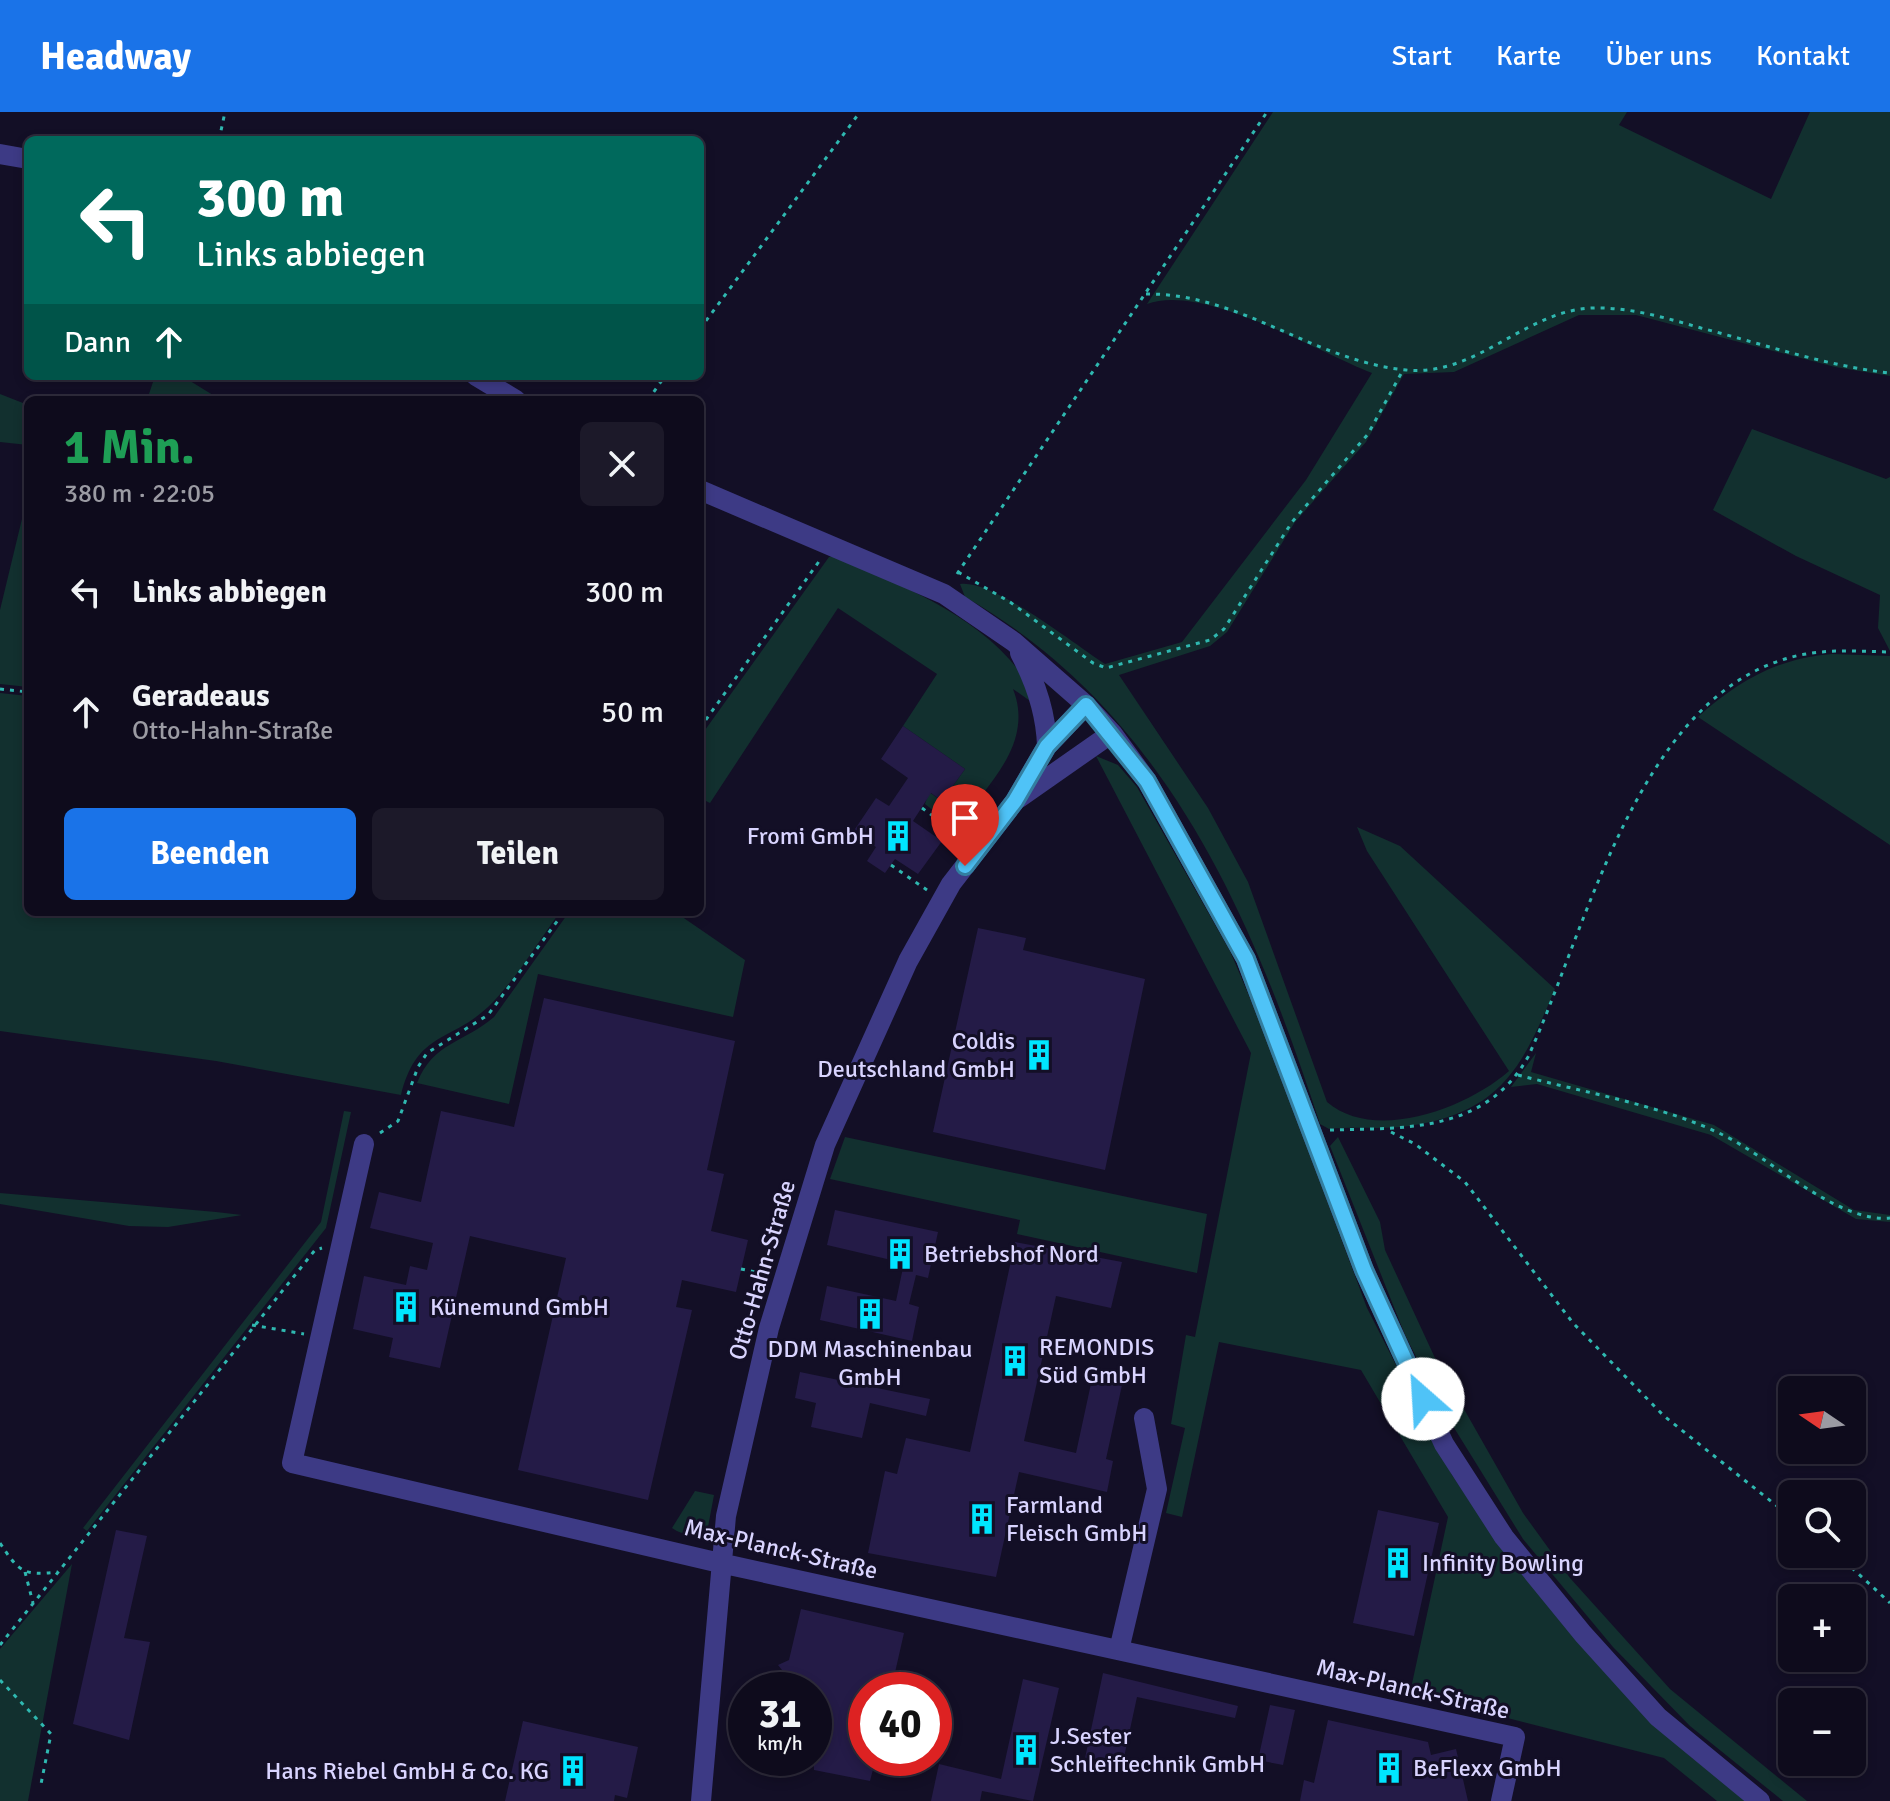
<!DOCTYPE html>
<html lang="de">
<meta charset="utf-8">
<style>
:root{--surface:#0e0b1c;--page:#1c1929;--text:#f1f3f6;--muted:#9b9ba3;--line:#2e2b3b;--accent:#1a73e8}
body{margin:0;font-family:Signika,sans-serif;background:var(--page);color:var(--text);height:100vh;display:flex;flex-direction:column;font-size:30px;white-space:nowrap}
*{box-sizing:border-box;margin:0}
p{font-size:26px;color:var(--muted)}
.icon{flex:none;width:44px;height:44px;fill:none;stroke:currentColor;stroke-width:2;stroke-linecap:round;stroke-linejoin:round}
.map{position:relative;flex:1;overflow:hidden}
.side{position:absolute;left:24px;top:284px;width:680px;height:520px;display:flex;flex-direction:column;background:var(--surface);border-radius:12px;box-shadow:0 4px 12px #0003,0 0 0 2px var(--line)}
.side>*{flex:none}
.guide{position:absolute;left:24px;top:24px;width:680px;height:244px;border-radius:12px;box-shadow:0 4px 12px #0003,0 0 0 2px var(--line);background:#00695c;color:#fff;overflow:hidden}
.needle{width:52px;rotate:283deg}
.buttons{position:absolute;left:1778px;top:1264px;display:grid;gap:16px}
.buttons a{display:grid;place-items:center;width:88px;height:88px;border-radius:12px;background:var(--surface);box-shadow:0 4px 12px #0003,0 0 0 2px var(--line);font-size:40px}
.speed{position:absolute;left:728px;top:1560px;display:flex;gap:16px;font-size:40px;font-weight:700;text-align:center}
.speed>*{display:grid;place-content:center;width:104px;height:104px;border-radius:50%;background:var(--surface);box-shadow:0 4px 12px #0003,0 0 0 2px var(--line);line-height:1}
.speed small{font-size:20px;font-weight:400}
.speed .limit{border:12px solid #d22;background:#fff;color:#111}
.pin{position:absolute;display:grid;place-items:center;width:68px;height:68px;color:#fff;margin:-82px -34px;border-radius:50% 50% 50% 0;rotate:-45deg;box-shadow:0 0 8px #0007}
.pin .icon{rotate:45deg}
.me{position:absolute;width:88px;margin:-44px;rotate:334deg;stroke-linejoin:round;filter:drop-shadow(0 0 6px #0008)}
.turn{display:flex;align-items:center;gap:28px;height:168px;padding:0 40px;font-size:36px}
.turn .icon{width:104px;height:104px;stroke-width:2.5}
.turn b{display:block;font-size:56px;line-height:68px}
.then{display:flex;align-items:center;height:76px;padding:0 40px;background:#0003;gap:16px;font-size:30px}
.round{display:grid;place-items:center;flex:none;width:84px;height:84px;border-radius:12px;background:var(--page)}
.headline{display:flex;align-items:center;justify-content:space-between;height:136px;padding:0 40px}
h1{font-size:48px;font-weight:700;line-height:60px;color:#1e9e55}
.button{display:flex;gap:16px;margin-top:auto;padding:16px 40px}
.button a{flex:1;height:92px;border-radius:12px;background:var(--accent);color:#fff;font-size:32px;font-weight:700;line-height:92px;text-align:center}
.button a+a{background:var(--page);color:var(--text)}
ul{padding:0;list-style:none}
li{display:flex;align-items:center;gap:24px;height:120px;padding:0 40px}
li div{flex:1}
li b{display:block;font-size:30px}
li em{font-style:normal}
header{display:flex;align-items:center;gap:48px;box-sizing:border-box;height:112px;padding:0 40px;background:var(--accent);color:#fff}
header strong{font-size:38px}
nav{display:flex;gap:44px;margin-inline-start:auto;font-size:28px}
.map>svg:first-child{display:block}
.green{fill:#12302f}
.building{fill:#241b47}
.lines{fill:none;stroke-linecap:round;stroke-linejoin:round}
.path{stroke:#2fb8b0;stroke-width:3;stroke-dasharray:4 6;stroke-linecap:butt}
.minor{stroke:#3d3a85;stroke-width:20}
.route-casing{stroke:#337fa1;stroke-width:20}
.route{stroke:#4fc3f7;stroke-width:14}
.labels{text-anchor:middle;stroke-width:6;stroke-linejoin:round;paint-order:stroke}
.poi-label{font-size:24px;fill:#d9d4ff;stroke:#130f26;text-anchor:start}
.street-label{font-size:24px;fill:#d9d4ff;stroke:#130f26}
</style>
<header>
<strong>Headway</strong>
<nav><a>Start</a><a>Karte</a><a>Über uns</a><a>Kontakt</a></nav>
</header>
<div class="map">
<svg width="1890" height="1689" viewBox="0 0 1890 1689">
<rect width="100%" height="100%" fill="#130f26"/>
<path class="green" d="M1273,0h354l-8,13 152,74 39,-87h80v264l-55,-9 -199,-52h-57l-125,57 -50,2 -38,68 -71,80 -68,110 -17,14 -91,29 89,133 40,74 79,220c48,41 140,6 182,-31l-142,-220 -10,-24 43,19 155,143c-33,78 -53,123 -146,137 -26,4 -53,0 -80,3l-9,-5c-68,-209 -155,-413 -355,-527l-5,-13c33,-5 114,60 145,80l77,-22 124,-162 66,-107c-57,-22 -168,-90 -225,-69z
M155,264h27l39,24h-74z
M0,282l28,11v40l-28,-3z
M1752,317l134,50 4,-2v174l-12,-23 2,-33 -84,-39 -83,-46z
M28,382v193l-28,-3v-74z
M834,444c74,32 174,70 206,152l-27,-19c22,55 -27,98 -58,139l-30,-24 4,-12 13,9 23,-32 -62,-43 34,-52 -99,-66 -128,195 -10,-5v-61l129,-180z
M1832,542l58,2v189l-192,-128c40,-36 80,-59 134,-63z
M0,581l28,3v216h532c-22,30 -42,64 -67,90 -40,42 -75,26 -92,93l-185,-34 -216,-30z
M1096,644l22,9 19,22 93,164 34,80 103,277 85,167 53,78 143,164 43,40 57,44h-31l-53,-43 -254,-65 38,-176 -87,-147 -142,-28 -37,175 -16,-4 19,-85 -14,-4 15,-89 9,2 56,-284z
M569,800h106l70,48 -12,57 -195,-43 -29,130 -92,-21c16,-41 47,-40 77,-66z
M1536,941l-5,19 183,53 140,85 36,5v7l-34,-3 -145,-84 -174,-51 -26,3z
M344,999l7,1 -25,116 -239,303 -4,-3 238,-306z
M845,1025l362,77 -10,59 -180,-39 3,-14 -190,-41z
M1338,1025l42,85 5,28 50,108 88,155 47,65 100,111 137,112h-24l-93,-75 -77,-79 -90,-108 -80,-129 -38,-75 -75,-189z
M0,1081l216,19 26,3 -74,12 -39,-1 -129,-22z
M695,1379l19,4 -6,32c-13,8 -23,10 -36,1z
M72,1452l-44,237h-28v-152z"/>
<path class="building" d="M903,614l62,43 -23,32 -11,-8 -18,28 29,20 -24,33 -23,-15 -10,14 -18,-12 9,-14 -23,-15 23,-34 13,8 19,-28 -27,-19z
M978,816l48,10 -3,12 122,29 -40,191 -172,-38z
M544,886l191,43 -28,129 17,4 -13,57 37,9 -12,52 -54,-12 -6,27 16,3 -44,190 -130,-30 48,-212 -96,-22 -30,132 -51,-11 4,-19 -40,-9 11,-53 42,9 4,-19 17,4 6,-27 -63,-15 9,-36 42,10 20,-91 73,16z
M835,1098l103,22 -10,46 -12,-3 -7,29 10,3 -7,34 -92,-21 7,-34 69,15 8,-38 -77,-18z
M1015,1130l107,20 -11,46 -55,-12 -32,145 52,12 16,-74 30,6 -16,74 7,2 -6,31 -88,-20 -23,105 -128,-24 17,-82 12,3 9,-36 64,14z
M800,1260l130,27 -4,17 -56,-13 -8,35 -51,-11 5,-24 -21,-5z
M1378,1398l61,13 -25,113 -61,-13z
M116,1418l31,6 -23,102 26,4 -21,98 -56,-16z
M801,1497l103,24 -13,57h-25v68h10l-6,23 -56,-11v-80h-32l4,-15 -8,-10 11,-5z
M1103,1561l135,33 -3,12 -98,-21 -16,74 -37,-8z
M1023,1567l36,9 -26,113 -51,-10 -2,10h-49l8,-37 62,15z
M1270,1593l25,5 -12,55 -25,-5z
M1328,1608l100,22 3,13 25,-6 12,52h-168l4,-21 10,3z
M523,1609l115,26 -11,51 -12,-3 -1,6h-109z"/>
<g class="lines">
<path class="path" d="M219,28l6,-28
M1146,182c94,-1 167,67 260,76 71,7 119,-60 187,-62 37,-1 73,10 108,20 62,16 125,38 189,45
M700,217l160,-217
M648,288l17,-24
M958,460l52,30 83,61 13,5 104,-28 14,-11 68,-107 76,-88 35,-64
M957,462l310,-462
M0,577l28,3
M700,616l120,-168
M922,696l40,29
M891,753l36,25
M1518,963c64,17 147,31 205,60 48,23 114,88 167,83
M1330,1018c75,-2 155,3 198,-73 58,-126 108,-351 254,-397 35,-12 71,-9 108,-8
M1391,1020l24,12 50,38 108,141 91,93 128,102
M380,1021l18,-12 20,-54 9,-14 61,-38 76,-103
M741,1157l24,5
M252,1213l52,9
M0,1431c19,29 23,33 58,29
M1837,1442l53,49
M25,1460l8,31
M0,1533l315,-395 7,-2
M0,1568l51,54 -10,50"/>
<path class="minor" d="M0,42l28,5
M476,264l40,24
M700,378l244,104 70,48 72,63 26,28 35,48 99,178 118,311 80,174 60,93 79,97 75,83 102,84
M1020,541c16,30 26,59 27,93
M1019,686l93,-65
M364,1032l-72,319 428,100 795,174 -14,64
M1119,1538l38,-161 -13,-71
M701,1689l25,-285 43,-188 56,-183 83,-184 43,-77 64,-83 32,-55 39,-41"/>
</g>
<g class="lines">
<defs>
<path id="route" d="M965,754l50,-65 32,-55 39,-41 61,76 99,178 118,311 59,129"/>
</defs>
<use href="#route" class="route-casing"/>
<use href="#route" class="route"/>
</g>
<defs>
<symbol id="building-bare" viewBox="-9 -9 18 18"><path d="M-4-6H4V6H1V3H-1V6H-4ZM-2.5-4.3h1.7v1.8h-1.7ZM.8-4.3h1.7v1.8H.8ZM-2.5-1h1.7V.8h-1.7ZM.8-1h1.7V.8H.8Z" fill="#00e5ff" stroke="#130f26" stroke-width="2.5" paint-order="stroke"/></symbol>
</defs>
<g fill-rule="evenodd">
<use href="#building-bare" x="876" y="702" width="44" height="44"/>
<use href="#building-bare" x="1017" y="921" width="44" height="44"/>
<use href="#building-bare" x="878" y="1120" width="44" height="44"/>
<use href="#building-bare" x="384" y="1173" width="44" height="44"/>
<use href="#building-bare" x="848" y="1180" width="44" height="44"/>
<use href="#building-bare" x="993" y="1227" width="44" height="44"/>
<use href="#building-bare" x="960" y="1385" width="44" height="44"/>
<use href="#building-bare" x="1376" y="1429" width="44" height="44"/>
<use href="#building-bare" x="1004" y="1616" width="44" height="44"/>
<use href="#building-bare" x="1367" y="1634" width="44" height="44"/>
<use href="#building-bare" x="551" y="1637" width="44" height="44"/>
</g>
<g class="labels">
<g class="poi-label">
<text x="874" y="732" text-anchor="end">Fromi GmbH</text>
<text x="1015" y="937" text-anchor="end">Coldis<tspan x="1015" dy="28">Deutschland GmbH</tspan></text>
<text x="924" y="1150">Betriebshof Nord</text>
<text x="430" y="1203">Künemund GmbH</text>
<text x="1039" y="1243">REMONDIS<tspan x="1039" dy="28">Süd GmbH</tspan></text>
<text x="870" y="1245" text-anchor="middle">DDM Maschinenbau<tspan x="870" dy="28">GmbH</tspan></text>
<text x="1006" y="1401">Farmland<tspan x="1006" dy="28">Fleisch GmbH</tspan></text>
<text x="1422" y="1459">Infinity Bowling</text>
<text x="1050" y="1632">J.Sester<tspan x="1050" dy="28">Schleiftechnik GmbH</tspan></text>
<text x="1413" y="1664">BeFlexx GmbH</text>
<text x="549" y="1667" text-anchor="end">Hans Riebel GmbH &amp; Co. KG</text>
</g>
<g class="street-label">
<text transform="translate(762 1158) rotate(-74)" y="8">Otto-Hahn-Straße</text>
<text transform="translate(781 1437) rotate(13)" y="8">Max-Planck-Straße</text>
<text transform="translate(1413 1577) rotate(13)" y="8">Max-Planck-Straße</text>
</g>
</g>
</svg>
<div class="buttons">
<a><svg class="needle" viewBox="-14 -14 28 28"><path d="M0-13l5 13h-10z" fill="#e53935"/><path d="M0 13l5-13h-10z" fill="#9b9ba3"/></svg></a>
<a><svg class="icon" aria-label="search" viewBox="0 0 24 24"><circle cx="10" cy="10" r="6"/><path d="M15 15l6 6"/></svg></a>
<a>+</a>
<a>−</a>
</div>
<div class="speed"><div>31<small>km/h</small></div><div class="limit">40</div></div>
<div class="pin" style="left:965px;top:754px;background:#d93025"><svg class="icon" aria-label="arrive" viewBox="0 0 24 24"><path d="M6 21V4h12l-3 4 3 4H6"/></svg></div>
<svg class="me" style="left:1423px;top:1287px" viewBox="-20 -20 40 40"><circle r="19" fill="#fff"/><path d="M0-13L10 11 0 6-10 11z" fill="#4fc3f7"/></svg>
<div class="guide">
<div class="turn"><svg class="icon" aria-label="left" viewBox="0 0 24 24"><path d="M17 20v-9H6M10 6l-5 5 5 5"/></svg><div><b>300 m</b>Links abbiegen</div></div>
<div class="then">Dann<svg class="icon" aria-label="ahead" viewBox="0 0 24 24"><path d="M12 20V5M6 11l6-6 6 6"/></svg></div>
</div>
<section class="side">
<div class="headline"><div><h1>1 Min.</h1><p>380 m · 22:05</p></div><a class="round"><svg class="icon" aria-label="close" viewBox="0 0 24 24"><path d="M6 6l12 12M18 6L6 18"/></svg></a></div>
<ul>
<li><svg class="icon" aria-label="left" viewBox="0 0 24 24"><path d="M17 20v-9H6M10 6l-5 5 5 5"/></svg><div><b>Links abbiegen</b></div><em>300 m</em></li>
<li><svg class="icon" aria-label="ahead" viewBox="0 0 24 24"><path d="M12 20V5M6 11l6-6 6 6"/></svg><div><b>Geradeaus</b><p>Otto-Hahn-Straße</p></div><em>50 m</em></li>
</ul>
<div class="button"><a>Beenden</a><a>Teilen</a></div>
</section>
</div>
